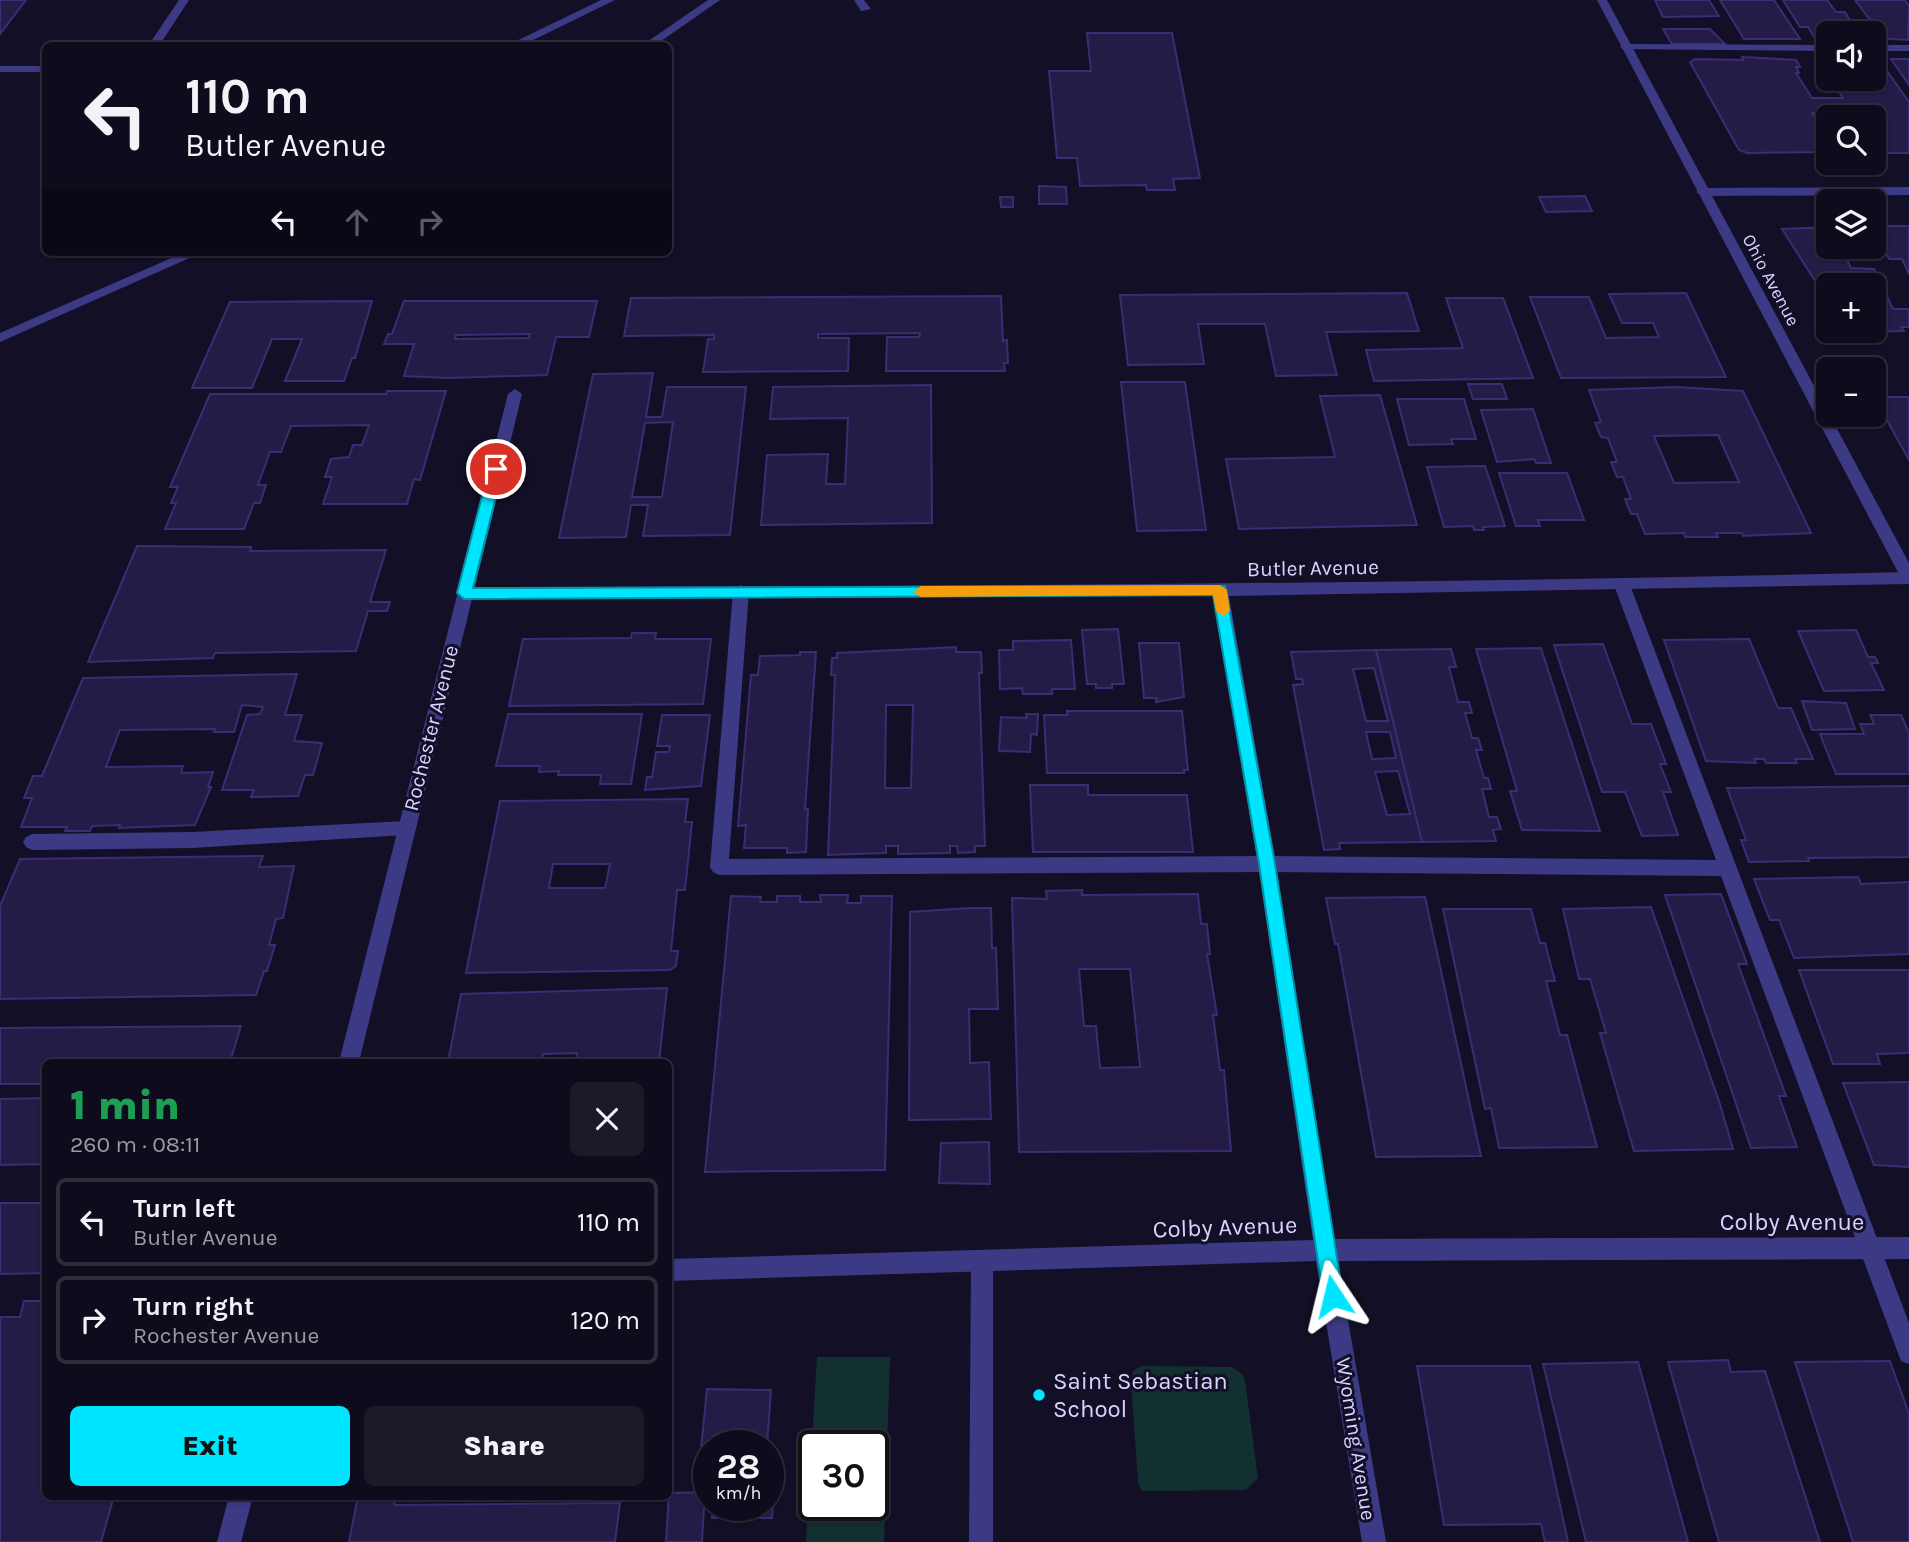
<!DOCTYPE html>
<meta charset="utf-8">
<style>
:root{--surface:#0e0b1c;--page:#1c1929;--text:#f1f3f6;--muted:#9b9ba3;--line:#2e2b3b;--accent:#00e5ff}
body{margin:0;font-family:Karla,sans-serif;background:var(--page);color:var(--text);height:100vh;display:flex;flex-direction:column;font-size:26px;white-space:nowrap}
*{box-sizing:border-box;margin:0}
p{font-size:23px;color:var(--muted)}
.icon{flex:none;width:38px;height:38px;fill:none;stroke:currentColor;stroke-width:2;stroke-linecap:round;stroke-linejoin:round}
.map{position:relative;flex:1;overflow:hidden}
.drawer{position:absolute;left:42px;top:1059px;width:630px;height:441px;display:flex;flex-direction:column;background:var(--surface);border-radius:10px;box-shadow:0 2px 5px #0004,0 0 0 2px var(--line)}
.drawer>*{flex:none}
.banner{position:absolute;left:42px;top:42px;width:630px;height:214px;border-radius:10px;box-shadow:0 2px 5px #0004,0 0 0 2px var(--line);background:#0e0b1c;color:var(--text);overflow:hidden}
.fabs{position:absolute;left:1816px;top:21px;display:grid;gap:14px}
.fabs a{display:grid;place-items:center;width:70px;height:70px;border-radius:10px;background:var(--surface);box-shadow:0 2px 5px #0004,0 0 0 2px var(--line);font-size:35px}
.speed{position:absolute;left:693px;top:1430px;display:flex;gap:14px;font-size:35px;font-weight:700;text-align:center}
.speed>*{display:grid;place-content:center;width:91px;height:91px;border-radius:50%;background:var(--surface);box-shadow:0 2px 5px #0004,0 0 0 2px var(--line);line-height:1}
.speed small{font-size:18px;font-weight:400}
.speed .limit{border:4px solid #111;border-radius:10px;background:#fff;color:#111}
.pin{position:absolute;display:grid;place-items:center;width:60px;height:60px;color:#fff;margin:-30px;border:4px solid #fff;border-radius:50%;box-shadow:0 2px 7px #0007}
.me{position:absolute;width:77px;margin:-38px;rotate:350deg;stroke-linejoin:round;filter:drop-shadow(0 0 5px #0008)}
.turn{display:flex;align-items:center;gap:24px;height:147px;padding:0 28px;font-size:32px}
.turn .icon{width:91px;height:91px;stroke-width:2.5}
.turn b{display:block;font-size:49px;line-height:60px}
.lanes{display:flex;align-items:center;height:66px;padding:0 28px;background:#0003;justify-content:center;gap:35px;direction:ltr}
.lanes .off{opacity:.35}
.round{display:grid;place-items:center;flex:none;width:74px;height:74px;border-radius:10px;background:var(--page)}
.summary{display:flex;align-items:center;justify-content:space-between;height:119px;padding:0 28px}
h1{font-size:42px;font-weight:800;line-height:52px;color:#1e9e55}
.action{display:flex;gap:14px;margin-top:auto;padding:14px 28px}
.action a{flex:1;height:80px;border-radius:10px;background:var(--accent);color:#111;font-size:28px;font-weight:800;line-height:80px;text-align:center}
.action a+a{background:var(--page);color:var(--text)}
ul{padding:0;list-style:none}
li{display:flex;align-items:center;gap:21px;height:88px;margin:0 14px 10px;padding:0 14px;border:4px solid var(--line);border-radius:10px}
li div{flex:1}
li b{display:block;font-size:26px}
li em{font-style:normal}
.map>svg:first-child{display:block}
.green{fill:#12302f;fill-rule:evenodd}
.building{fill:#241b47;stroke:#3b2d73;stroke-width:2;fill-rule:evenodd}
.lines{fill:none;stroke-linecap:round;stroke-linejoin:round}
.service{fill:#3d3a85;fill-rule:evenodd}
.minor{fill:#3d3a85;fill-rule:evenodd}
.tertiary{fill:#3d3a85;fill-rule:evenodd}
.route{fill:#00e5ff;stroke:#0095a6;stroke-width:2}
.slow{fill:#f59e0b}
.poi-dot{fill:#00e5ff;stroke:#130f26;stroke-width:2.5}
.labels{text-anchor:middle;stroke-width:6;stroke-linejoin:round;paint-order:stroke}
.far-street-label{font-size:18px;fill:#d9d4ff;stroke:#130f26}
.street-label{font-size:21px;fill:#d9d4ff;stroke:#130f26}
.near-street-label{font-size:24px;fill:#d9d4ff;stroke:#130f26}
.near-poi-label{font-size:24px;fill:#d9d4ff;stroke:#130f26;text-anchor:start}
</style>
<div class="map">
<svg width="1909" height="1542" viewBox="0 0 1909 1542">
<rect width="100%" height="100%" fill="#130f26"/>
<path class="green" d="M817,1357h73l-6,185h-78zM814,1446h59v59h-59z
M1141,1366l91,1 9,6 4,7 13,98 -12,12 -104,1 -4,-9 -7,-99 2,-12z"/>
<path class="building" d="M0,0h26l-26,34z
M1655,0h54l10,16 -56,1z
M1720,0h54l26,39h-56z
M1783,0h44l9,12h9l12,21h-28v5h-14l-7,-11h-8z
M1855,0h50l4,6 -1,34 -31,-2 -13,-17 6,-1z
M1663,29h47l15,15h-53z
M1087,33h85l28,145 -27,1 2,11h-28l-1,-5 -66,1 -3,-28h-20l-8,-87h42z
M1742,57l54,3 4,7h-4l3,6h-3l16,25h31l-11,-17 -9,-2 -5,-7h8l-3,-5h6v12h45v-12h10l25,35v51h-35v-36h-45l-3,-4h-14l17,26v13l-82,1 -8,-3 -49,-88 5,-3 48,1z
M1891,59h18v26z
M1039,186l27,1 1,17h-28z
M1585,196l7,15 -46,1 -7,-15z
M1000,197h13v10h-12z
M1874,226h35v48l-7,-15h-13l-4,-8 -12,-1 4,8h-31l5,10 23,1 19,40h16v18h-8l3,4 -53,1 23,-1v-46h-45v27l-10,-17h5l-42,-66 47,-2v20h45z
M1407,293l12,38 -93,1 11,43 -61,1 -11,-52h-67l6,40 -76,1 -8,-70z
M1686,293l40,84 -165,1 -31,-81h59l17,41 53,-1 -6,-14h-31l-13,-29z
M1001,296l2,45 4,-1 1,23h-4l1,8h-119l1,-34h32l1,-4 -102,1v4h31l-1,33 -145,1 5,-33h6v-4l-90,1 7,-38z
M1446,298h57l30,80 -159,3 -8,-31 97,-2z
M372,301l-17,57h-3l-8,23h-59l17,-42h-30l-20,49h-60l38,-86z
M404,301h193l-8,36h-33l-9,38 -99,3 -44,-2 10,-32h-30l4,-10h4zM530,334l-1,4 -74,1 1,-4z
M653,373l-7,44h16l5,-30h79l-16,148 -87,1 5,-31h-17l-5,32 -67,1 34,-164zM673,422l-11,75h-30l13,-74z
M1121,382h64l21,148 -69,1z
M1468,384h34l5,15h-34z
M931,385l1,138 -171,2 6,-70 61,-1 -2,30h19l3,-66 -78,1 3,-32z
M1676,387l67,4 68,142 -68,3 -1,-3h-26l2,4h-33l-1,-4 -39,1 -8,-20h-6l-6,-15h6l-8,-22h-6l-6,-15h6l-9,-24 -7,-1 -6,-14 6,-1 -12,-32zM1718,435l21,47 -65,1 -20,-47z
M387,391h59l-26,89 -6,-1 -7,25h-84l9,-27h-7l6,-18 18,-2 4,-12h9l7,-20 -78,1 -10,26h-11l-12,33h8l-6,18h-6l-10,26h-79l11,-26h-5l7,-16h-8l40,-93h176z
M1380,395l37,130 -178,4 -13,-70 109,-2 -15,-61z
M1874,397h35v63z
M1397,399h67l12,40h-25l2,5 -44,1z
M1533,409l18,54h-15l-2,-4 -37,3 -16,-52z
M1485,466l20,60 -22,1 1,3h-10l-1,-4 -29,1 -17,-60z
M1499,473h68l17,47h-46l2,6h-24z
M137,546l114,1 -1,4 136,-1 -16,52h20l-3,9h-19l-12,40 -141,2 -2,5 -125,4z
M1118,629l6,55h-12v4h-16v-4h-9l-5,-54z
M1856,630l12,27h7l3,6h-7l13,27 -60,1 -26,-60z
M632,633h24l-1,6h56l-8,65 -194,2 14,-67 108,-1z
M1749,639l29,69h13l22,51h-18l2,4h-31l-2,-4h-10l2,4 -50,-2 -42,-121z
M1071,640l4,49h-23v5h-29l-1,-6 -22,1 -1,-39h14v-9z
M1139,643h40l5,54 -28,5 1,-4h-13z
M1603,644l29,80h19l15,40h-6l11,28h-8l15,43 -36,1 -17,-44h-23l-48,-147z
M956,647v5h25l1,21h-3l6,173h-10v6l-17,1 -1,-7h-7v7l-52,1v-8h-12v7l-58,2 7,-180h-4l1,-17h5v-5zM886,705h27l-2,83h-26z
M1541,648l59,183 -78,-1 -12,-39h7l-41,-142z
M1451,649l5,18h-7l9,35h11l3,11h-7l7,25h6l4,12h-6l8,28h4l3,11h-9l7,28h8l4,12 -8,1 3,11 -74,1 -46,-192z
M1376,650l46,192 -83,1 1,6 -16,1 -31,-165 10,-1 -1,-5h-6l-5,-27zM1374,668l14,53h-22l-13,-52zM1366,732h24l6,26 -24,1zM1398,771l12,43 -23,1 -12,-43z
M800,652h16l-11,157h3l-2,43 -19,1v-5h-43l2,-23 -8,1 13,-151h7l2,-19 40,-1z
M297,674l-12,41h17l-8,26 28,2 -9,32h-8l-7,21 -47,1 3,-7h-32l25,-75 13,-1 3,-7 -21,-2 -8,27h-20l1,-3 -95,1 -14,37 77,-1 -2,7 32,-1 -5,15h3l-16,38 -76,3 1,-3 -28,1 -2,5h-25l2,-4h-46l11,-29h-8l9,-22h9l41,-98z
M1802,701l44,2 9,26 -43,1z
M1067,711h115l6,59h-4v3h-137l-3,-58h23z
M508,714h134l-11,70h-31l1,-9h-43l1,-4 -20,1 1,-6h-44z
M1026,714h12l-1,21 -6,-1 -1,18 -31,-1 2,-34 26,1z
M662,715h48l-9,71 -56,4 2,-13h5l4,-25h13l1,-6h-13z
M1870,715h31l8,18v41h-73l-16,-40h44l-4,-10h14z
M1030,785h58v10h99l6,57h-160z
M1909,786v71l-101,1 1,3 -60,1 -8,-22h5l-19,-52z
M688,799l-3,23h7l-7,68h-8l-6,61h7l-2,15 -6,4 -204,3 34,-172zM553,864h57l-5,24h-56z
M263,856l-4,11 35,-1 -11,52 -7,1 -7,26h6l-8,26h-3l-8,24 -256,4v-93l20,-47z
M1858,877l3,7 48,-2v72l-115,4 -15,-38h-9l-16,-41z
M1082,890v5l116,-1 3,30h6l3,30h-3l10,61h-4l7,55h4l7,81 -212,1 -7,-254 35,1 -1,-8zM1079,969h51l10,98 -40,1 -4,-42h-12z
M1721,894l26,70h-9l48,132h-7l18,51 -46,1 -86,-253z
M820,895h28l-1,8h14v-7h31l-7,274 -180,2 26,-276 30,1 -1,5h17v-6h23v6h21z
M1425,897l56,259 -105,1 -38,-213h-3l-9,-46z
M1651,907l69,197 13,45 -99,2 -34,-118h6l-16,-54h-11l-16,-70z
M970,908h21l1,40h4l2,61h-29l1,54 19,-1 2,57 -82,1 1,-208z
M1443,909h88l9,34h5l10,38h-9l14,54h7l30,112 -98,1 -8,-40 -6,1z
M1799,970h110v83l-32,1 3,10h-47z
M667,988l-8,74h-83l1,-9 -34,1 -1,8h-94l13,-68z
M241,1026l-11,36h-184v22h-46v-56z
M1909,1082v85l-35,-2 -31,-82z
M46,1098v66l-46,1v-66z
M989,1142l1,42 -51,-1 2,-40z
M0,1203h46v70l-46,1z
M24,1301h22v195h68l-13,46h-101v-225h20z
M1728,1360l3,12 34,-1 55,171h-101l-51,-180z
M1890,1361l19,53v128h-56l-58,-180z
M1638,1362l50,180h-102l-43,-178z
M1417,1366h113l38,176h-23l-4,-18 -97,1z
M707,1389l64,1 -4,56h-58v33h-11z
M768,1476h7l-3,42h-60l1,-13h55z
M705,1492l-3,50h-36l3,-49z
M357,1501h38l-1,4 226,-2 -5,39h-266z"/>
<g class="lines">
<path class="service" d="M179,0h10l-30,46h-11z
M601,0h14l-94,46h-15z
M854,0h10l7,9 -10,2z
M1626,44l203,1v6l-207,-2 -2,-2z
M1874,45h35v6h-35z
M0,66h46v6h-46z
M1622,579l8,6 279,738v41l-8,-3 -3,-8 -177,-477 -454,-4 -548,3 -6,-3 -3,-5 23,-276 8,-6 8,6 -20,268 538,-3 449,4 -102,-275z
M406,821l6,2 3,5 -3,5 -6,2 -214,13 -160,2 -6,-3 -3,-5 3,-5 6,-3 160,-2z
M982,1250l8,3 3,8v281h-24l2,-281 3,-8z"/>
<path class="minor" d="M708,0h12l-66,46h-13z
M1909,187v8l-207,1 -6,-4 6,-4z
M185,252h18l-203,90v-9z
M515,389l7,5 -47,193c478,-1 956,-3 1434,-15v12l-680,12 47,268 58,375 575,-2v22l-571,2 48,281h-24l-46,-281 -648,20v-22l645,-19 -55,-376 -45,-268 -741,3 -113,463h-20l169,-668z
M229,1496h24l-12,46h-24z"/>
<path class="tertiary" d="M1597,0h10l302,563v21l-8,-6z"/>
</g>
<path class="route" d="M496,464l7,5 -30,119 752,-2 50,278 68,432 -3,7 -7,3 -7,-3 -3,-7 -64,-432 -46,-269 -749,4 -7,-6 32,-124z"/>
<path class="slow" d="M1220,585l7,5 3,21 -7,5 -7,-5 -3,-16 -292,2 -8,-5 8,-6z"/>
<circle class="poi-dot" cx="1039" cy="1395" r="7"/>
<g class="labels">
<g class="far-street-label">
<text transform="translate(1771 280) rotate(62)" y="6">Ohio Avenue</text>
</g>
<g class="street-label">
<text transform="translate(1313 568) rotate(-1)" y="7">Butler Avenue</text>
<text transform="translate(431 728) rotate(-76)" y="7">Rochester Avenue</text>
<text transform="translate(1356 1439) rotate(81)" y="7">Wyoming Avenue</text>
</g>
<g class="near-street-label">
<text x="1792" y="1230">Colby Avenue</text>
<text transform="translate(1225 1227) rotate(-2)" y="8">Colby Avenue</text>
</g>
<g class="near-poi-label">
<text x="1053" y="1389">Saint Sebastian<tspan x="1053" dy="28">School</tspan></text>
</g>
</g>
</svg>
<div class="fabs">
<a><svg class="icon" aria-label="sound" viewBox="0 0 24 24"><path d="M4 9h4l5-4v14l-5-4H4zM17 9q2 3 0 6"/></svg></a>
<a><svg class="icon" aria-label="search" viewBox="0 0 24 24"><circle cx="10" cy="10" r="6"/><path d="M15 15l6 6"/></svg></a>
<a><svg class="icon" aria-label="layers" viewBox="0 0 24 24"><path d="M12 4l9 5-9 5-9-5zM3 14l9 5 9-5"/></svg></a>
<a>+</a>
<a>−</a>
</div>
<div class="speed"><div>28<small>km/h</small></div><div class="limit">30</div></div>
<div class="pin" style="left:496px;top:469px;background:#d93025"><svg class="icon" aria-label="arrive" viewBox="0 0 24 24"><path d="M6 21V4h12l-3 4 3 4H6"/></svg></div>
<svg class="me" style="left:1333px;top:1296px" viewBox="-20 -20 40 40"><path d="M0-17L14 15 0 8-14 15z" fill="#00e5ff" stroke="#fff" stroke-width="4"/></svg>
<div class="banner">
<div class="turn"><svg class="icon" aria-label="left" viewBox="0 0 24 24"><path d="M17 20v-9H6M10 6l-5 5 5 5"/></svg><div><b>110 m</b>Butler Avenue</div></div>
<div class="lanes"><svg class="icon" aria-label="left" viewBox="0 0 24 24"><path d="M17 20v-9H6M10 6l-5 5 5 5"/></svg><svg class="icon off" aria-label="ahead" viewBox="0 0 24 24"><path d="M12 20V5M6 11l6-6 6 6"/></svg><svg class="icon off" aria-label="right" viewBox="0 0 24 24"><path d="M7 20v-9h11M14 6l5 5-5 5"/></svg></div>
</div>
<section class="drawer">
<div class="summary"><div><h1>1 min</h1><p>260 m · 08:11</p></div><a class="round"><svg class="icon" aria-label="close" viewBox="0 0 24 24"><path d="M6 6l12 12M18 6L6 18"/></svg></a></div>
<ul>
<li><svg class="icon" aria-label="left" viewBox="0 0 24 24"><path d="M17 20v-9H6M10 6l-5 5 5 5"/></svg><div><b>Turn left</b><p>Butler Avenue</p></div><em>110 m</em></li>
<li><svg class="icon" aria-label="right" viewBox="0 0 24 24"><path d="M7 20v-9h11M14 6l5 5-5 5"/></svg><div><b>Turn right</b><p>Rochester Avenue</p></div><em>120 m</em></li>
</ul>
<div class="action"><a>Exit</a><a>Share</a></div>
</section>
</div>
